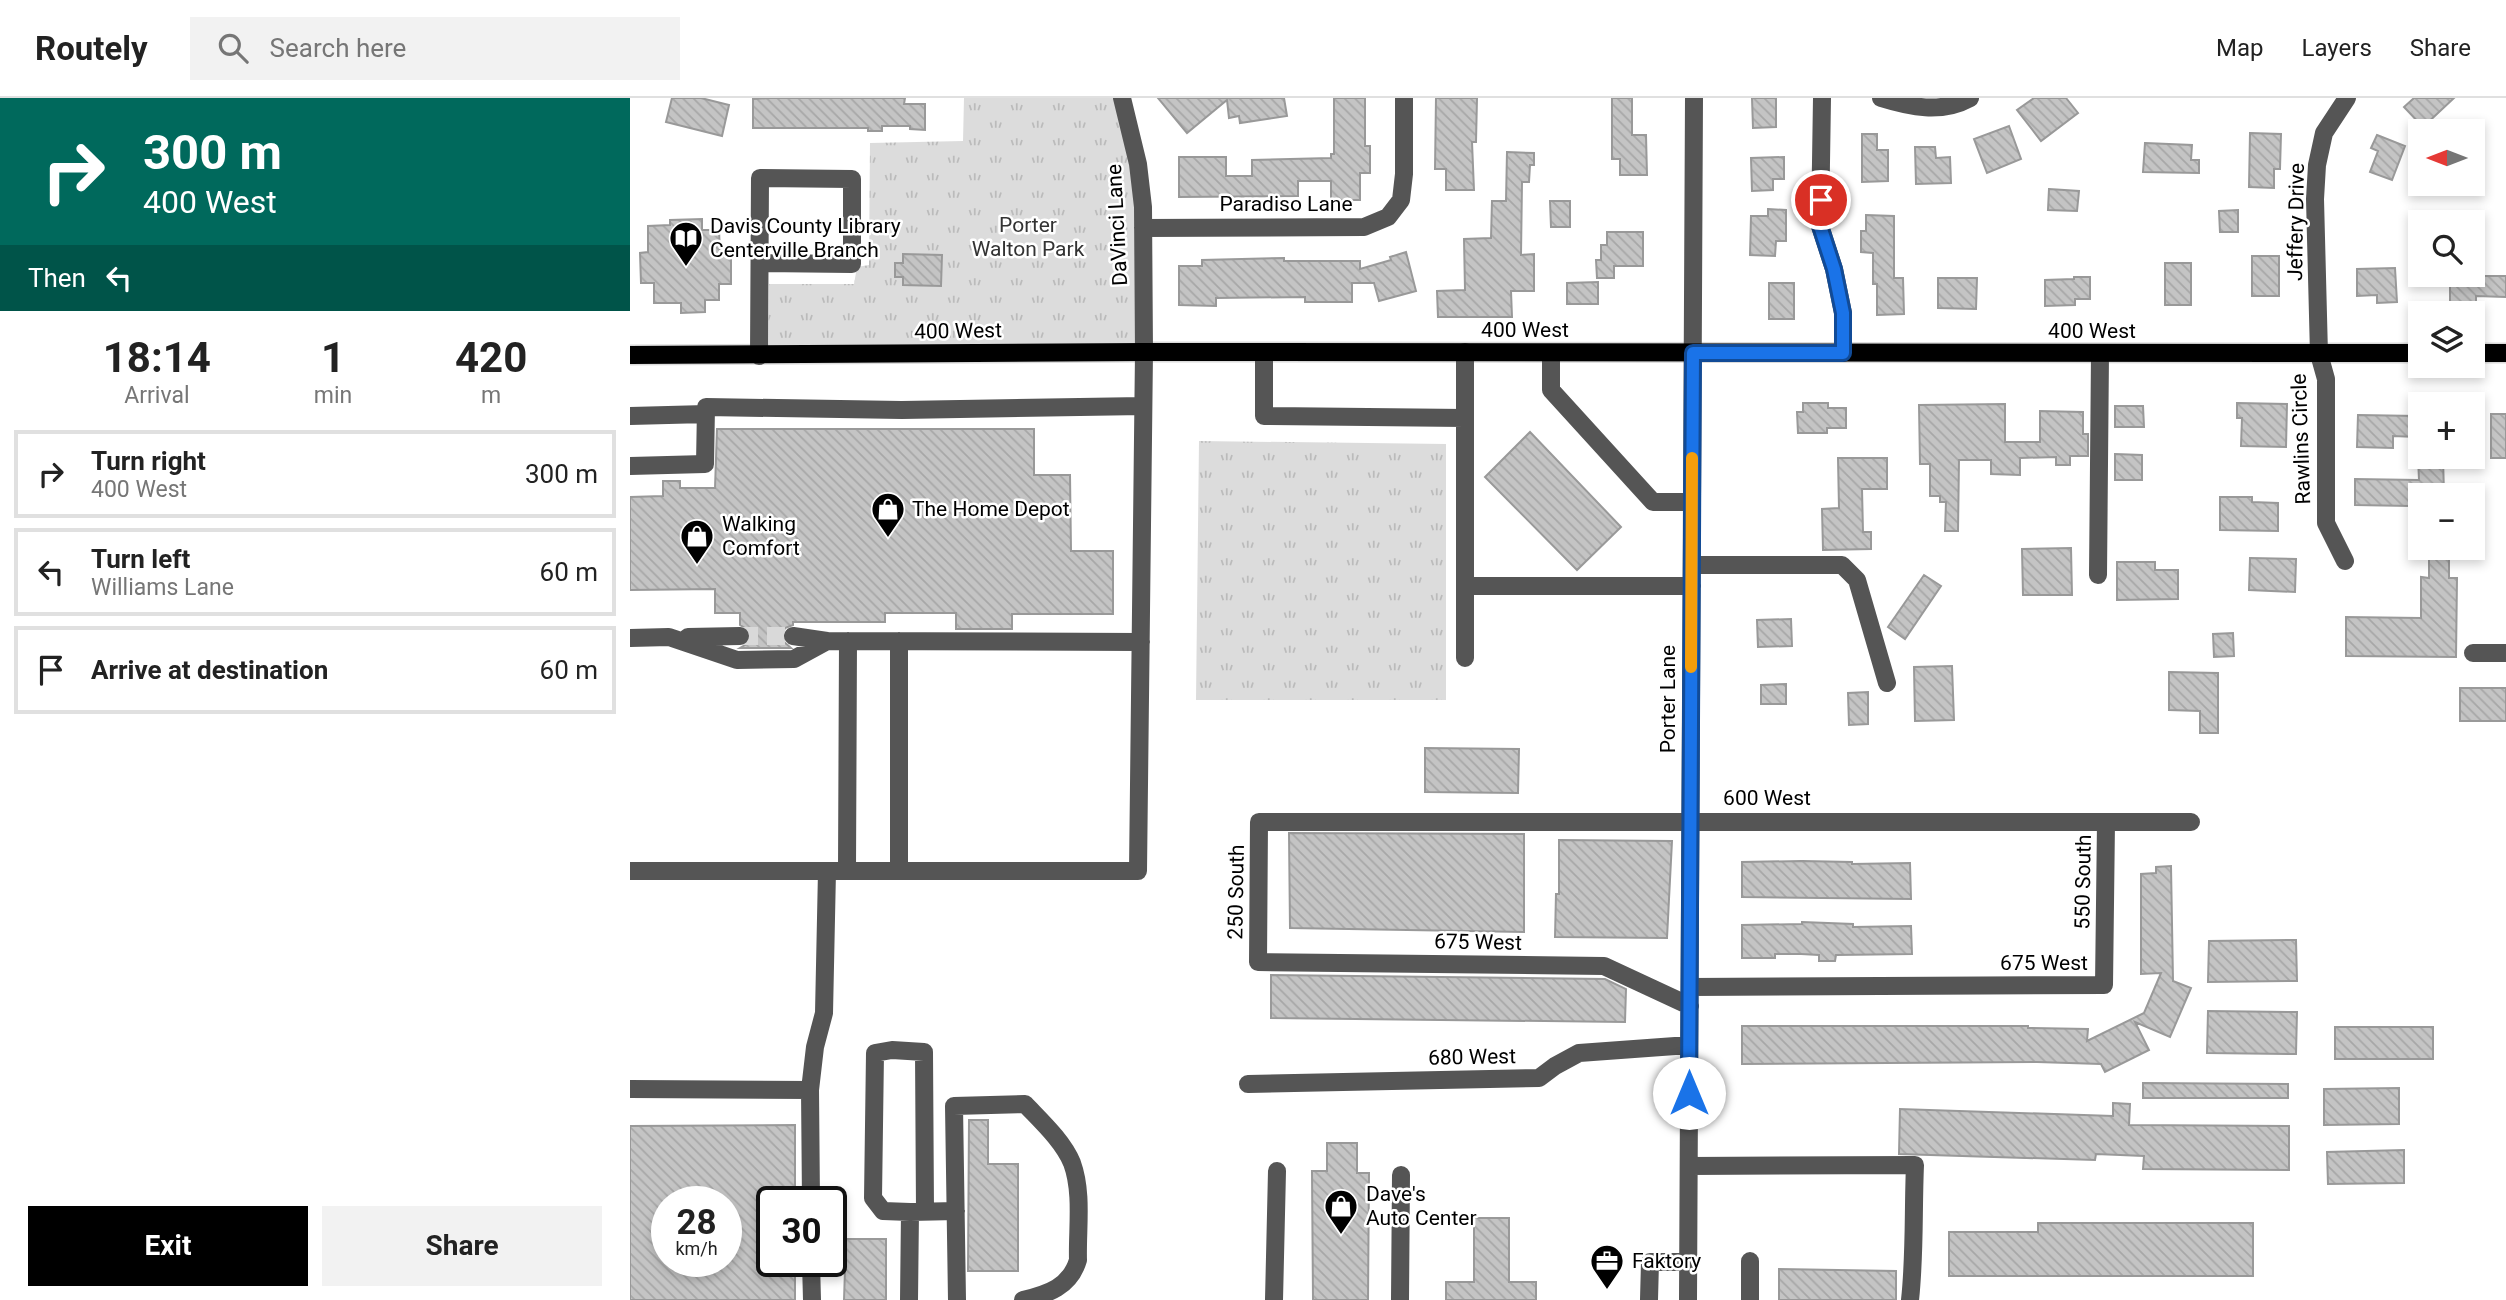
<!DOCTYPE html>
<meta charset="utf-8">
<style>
:root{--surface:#fff;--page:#f2f2f2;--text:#222;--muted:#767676;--line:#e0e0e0;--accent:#000}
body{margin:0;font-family:Roboto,sans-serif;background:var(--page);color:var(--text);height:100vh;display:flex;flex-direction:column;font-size:26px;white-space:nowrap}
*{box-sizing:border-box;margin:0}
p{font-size:23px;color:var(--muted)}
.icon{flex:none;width:38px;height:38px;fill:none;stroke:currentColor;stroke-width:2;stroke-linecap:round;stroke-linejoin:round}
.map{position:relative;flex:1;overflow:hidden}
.details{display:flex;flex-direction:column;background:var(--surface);width:630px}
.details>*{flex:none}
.banner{background:#00695c;color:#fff;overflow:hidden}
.needle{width:46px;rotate:270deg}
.fabs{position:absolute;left:1778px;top:21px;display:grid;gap:14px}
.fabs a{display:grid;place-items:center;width:77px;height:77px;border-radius:0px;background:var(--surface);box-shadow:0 4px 10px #0003;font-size:35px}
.speed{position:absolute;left:21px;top:1088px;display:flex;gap:14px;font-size:35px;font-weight:700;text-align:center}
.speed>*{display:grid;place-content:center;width:91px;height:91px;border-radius:50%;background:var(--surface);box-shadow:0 4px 10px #0003;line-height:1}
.speed small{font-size:18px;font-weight:400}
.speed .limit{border:4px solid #111;border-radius:10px;background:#fff;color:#111}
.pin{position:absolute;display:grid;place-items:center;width:60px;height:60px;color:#fff;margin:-30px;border:4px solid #fff;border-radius:50%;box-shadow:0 2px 7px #0007}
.me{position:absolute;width:77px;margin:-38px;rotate:0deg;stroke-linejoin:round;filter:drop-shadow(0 0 5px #0008)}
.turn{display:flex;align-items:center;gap:24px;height:147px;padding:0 28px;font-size:32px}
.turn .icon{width:91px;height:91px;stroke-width:2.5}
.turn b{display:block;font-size:49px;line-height:60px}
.then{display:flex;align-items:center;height:66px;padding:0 28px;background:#0003;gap:14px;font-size:26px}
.eta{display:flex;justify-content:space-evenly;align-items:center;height:119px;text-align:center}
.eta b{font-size:42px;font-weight:700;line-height:49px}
.button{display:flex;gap:14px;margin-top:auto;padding:14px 28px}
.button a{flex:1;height:80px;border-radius:0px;background:var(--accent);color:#fff;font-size:28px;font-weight:700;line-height:80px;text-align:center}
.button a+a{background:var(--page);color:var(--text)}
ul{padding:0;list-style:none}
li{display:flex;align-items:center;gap:21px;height:88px;margin:0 14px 10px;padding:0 14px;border:4px solid var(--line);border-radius:0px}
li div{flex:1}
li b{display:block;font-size:26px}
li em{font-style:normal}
header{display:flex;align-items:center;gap:42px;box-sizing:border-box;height:98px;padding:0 35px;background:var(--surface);border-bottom:2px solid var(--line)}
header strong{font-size:33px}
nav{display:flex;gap:38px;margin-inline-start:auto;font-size:24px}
.search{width:490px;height:63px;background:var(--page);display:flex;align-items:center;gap:18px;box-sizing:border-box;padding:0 24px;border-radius:0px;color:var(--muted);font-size:26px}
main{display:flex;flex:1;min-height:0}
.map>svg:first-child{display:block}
.park{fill:url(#park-tufts)}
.building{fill:url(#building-back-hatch);stroke:#999;stroke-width:2;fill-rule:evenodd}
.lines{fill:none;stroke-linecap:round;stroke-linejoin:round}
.minor-tunnel{stroke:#d9d9d9;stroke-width:18;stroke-dasharray:18 9;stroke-linecap:butt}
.major-casing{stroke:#dbdbdb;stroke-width:21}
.minor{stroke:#555;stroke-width:18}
.major{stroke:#000;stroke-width:18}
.route-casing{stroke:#114b97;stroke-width:18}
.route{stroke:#1a73e8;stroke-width:12}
.slow{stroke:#f59e0b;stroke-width:12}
.labels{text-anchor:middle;stroke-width:5;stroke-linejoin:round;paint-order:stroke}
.street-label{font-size:21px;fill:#000;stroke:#fff}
.park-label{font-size:21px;fill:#333;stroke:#fff}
.poi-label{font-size:21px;fill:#000;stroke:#fff;text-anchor:start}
</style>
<header>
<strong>Routely</strong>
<div class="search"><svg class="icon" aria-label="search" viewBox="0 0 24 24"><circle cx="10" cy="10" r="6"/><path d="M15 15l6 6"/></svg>Search here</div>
<nav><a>Map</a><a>Layers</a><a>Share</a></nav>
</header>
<main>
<section class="details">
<div class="banner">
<div class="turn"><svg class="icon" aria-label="right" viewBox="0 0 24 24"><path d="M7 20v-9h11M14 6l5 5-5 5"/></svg><div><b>300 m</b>400 West</div></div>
<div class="then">Then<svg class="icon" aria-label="left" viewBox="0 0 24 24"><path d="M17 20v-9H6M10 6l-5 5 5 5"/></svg></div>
</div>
<div class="eta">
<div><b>18:14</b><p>Arrival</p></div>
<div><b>1</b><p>min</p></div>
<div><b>420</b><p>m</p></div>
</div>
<ul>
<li><svg class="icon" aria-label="right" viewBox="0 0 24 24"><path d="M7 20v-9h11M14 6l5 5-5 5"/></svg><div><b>Turn right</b><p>400 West</p></div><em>300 m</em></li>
<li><svg class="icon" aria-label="left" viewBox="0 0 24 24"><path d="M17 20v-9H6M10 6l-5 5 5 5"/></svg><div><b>Turn left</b><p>Williams Lane</p></div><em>60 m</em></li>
<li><svg class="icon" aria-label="arrive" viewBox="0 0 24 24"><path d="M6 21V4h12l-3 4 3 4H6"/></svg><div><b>Arrive at destination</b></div><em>60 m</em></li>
</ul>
<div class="button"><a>Exit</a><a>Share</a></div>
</section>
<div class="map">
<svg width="1876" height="1202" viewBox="0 0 1876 1202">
<defs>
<pattern id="park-tufts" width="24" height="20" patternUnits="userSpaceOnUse" patternTransform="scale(1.75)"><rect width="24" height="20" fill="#dcdcdc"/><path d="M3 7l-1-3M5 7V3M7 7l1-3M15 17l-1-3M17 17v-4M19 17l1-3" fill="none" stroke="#bbb"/></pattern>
<pattern id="building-back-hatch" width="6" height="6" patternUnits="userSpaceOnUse" patternTransform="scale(1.75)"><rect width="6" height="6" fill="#c4c4c4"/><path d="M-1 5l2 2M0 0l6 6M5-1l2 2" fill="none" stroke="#a7a7a7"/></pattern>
</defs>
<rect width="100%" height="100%" fill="#fff"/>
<path class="park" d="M334,0h158l12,46 10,208 -376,4 1,-72h85l3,-17 12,-2 1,-122 93,-2z
M569,343l247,3v256h-250z"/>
<path class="building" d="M42,0h29l28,7 -7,31 -56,-14z
M140,0h135l-1,6h21v26l-15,-1v-3h-28v5h-14v-3h-115v-29z
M528,0h126l3,18 -47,7 -1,-7 -10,2 -2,-18 -40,33z
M704,0h31v48h5v27h-10v27h-29v-19h-33v15l-119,1v-40h47v19h26v-16l79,-2v-4h3z
M806,0h41l-1,44h-4l2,48h-28v-21h-11z
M982,0h20v37h14l1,40h-27v-16h-8z
M1122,0h24v29l-23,1z
M1404,0h32l12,15 -37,28 -24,-31z
M1784,0h40l-31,29 -19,-20z
M1379,28l12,33 -34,14 -13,-34z
M1620,35l31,1 -1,35h-6v19l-25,-1z
M1232,36h15v16h11v31l-26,1z
M1747,37l28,11 -13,34 -22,-8 8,-21 -7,-3z
M1515,45l47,2 -1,15h8v13l-56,-1z
M1285,49h20l1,11 14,-1 1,26 -35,1z
M877,54l27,1v12h-4l-1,17h-7l-1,73 13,-1v37h-23l1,26h-74l-1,-26 28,-1 -1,-51 27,-1 1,-37h14z
M1154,59v22h-11v11l-21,1 -1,-33z
M1419,91l30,2 -2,20 -29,-1z
M920,103h20v26h-19z
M1138,111l18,1v31h-10l-1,15 -25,-1 1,-39h17z
M1608,112v22h-18l-1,-21z
M1236,117l28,1v62h9l1,36 -27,1v-31h-4v-31l-12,-1v-21h5z
M72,121v11h17l1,23h11v31h-12v16h-14v12l-24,1v-10h-27v-20h-13l-1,-30 8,-1v-26l22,-1v-5z
M977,134h36v34h-29v12h-17l-1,-18h5v-15h6z
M776,154l10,39 -37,10 -5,-18h-22v19h-47v-5l-89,1v8l-37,-1v-39h23v-6l82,-2v3h76v8l31,-9 -1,-3z
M273,156l39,1 -1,31 -38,-1v-8h-8v-14h8z
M1622,158h27v40h-27z
M1535,165h26v42h-26z
M1765,170l2,34 -20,1v-8l-20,1v-27z
M1832,178h44v21l-30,-1v9l-26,-2v-22h12z
M1444,179h16v22h-15v6l-30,1v-26l29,-1z
M1308,180h39l-1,31 -38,-1z
M968,184v22h-31v-21z
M1139,185h25v36h-25z
M1173,305h25v5h18v20h-19v5h-29l-1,-21h6z
M1607,305l50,1 -1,43 -45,-1 1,-28h-5z
M1375,306v38h35v-31l43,1v22h5v22h-18v9h-14v-8l-36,1v17l-29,-1v-14h-32l-1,71h-13l1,-29h-6v-6h-10v-32h-10l-1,-59z
M1485,308h28l1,21h-29z
M1861,316h15v44h-15z
M1728,317l59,1 -1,21 -23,-1v12l-36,-1z
M87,331h317v46h36l1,76h42v63h-101v15h-56v-16h-71v9h-92v3l-8,3 -3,7 1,6 8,7h-51l10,-6v-11l-10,-6v-12h-25v-24l-85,1v-93l33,-1v-15h17v7h35z
M900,334l91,95 -44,43 -92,-93z
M1485,356l27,1v25h-27z
M1788,359h25l1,37 -34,1v11l-55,-1v-26l64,1z
M1208,360h49v31h-25l1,43h8v17l-48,1 -1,-41 17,-1z
M1590,399h32v5l26,1v28l-58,-1z
M1441,450l1,47h-49l-1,-46z
M1799,450h20v30h8l-1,79 -110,-1v-39l75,1v-41l8,1z
M1620,460l46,1 -1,33 -46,-2z
M1487,464h38v8h23v29l-61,1z
M1294,477l17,11 -36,53 -17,-12z
M1161,521l1,27 -34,1 -1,-27z
M1603,535l1,23 -20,1 -1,-23z
M1322,568l2,54 -39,1 -1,-54z
M1539,574l49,1v60h-18v-22l-31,-1z
M1156,586v20h-25v-19z
M1830,590h46v33h-46z
M1238,594v32l-19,1 -1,-32z
M795,650l94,1 -1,44 -93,-1z
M659,735l235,1v98l-234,-4z
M929,742l113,1 -5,97 -112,-1 1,-43h3z
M1172,763l50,1v2l58,-1 1,36 -169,-2v-35z
M1541,768l2,115 18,7 -21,49 -35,-15 14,28 -44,22 -4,-8 -64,-2 -295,2v-38h286v2l60,1 -1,12 57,-28 17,-40 -20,1v-100l15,-1v-6z
M1172,824l51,2v3l58,-1 1,28 -76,1 -1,6h-16v-6l-18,-1h-26v4h-33v-33l60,-1z
M1666,842l1,41 -89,1 1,-41z
M641,877l334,4 21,10 -1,33 -354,-4z
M1578,913l89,1 -1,42 -89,-1z
M1705,929h98v32h-98z
M1513,985l145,1v14h-145z
M1769,990v36l-75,1v-36z
M1483,1005l17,1 -1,21 160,1v44l-146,-1 1,-13 -48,-2 -1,6 -196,-6 1,-45 213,7z
M339,1022h19v44h30v107h-50z
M165,1027v77h-23v60h23v38h-165v-174zM37,1104h59v60h-59z
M697,1045h30v30h12l-1,127h-55l-1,-129h15z
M1774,1052v33l-76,1 -1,-32z
M844,1120h35v64h27v18h-90v-18h28z
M1408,1125h215v53h-304v-44h89z
M216,1141h40v61h-42z
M1149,1171l117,2v29h-117z"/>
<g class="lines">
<path class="minor-tunnel" d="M110,538h53"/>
<defs>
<path id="major" d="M1843,255h33
M0,257l514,-3 1276,1"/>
</defs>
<use href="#major" class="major-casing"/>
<path class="minor" d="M1192,0l-2,128 14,43 9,44v40
M1251,0c29,9 60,16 89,0
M513,130l221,-1 24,-10 13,-17 3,-26v-76
M634,254v64l201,2
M835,254v306
M921,255v37l102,112h39
M129,258l1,-178 92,1v85l-92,-1
M0,318l76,-2
M0,368l75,-2 1,-57 196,3 241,-4
M1715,463l-19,-38v-144l-7,-25 -4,-155 2,-34 7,-32 23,-35
M1062,467h150l15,15 30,103
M1468,477l2,-221
M835,488h227
M163,538l34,5
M58,539l52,-1
M0,540l39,-1 68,23 57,-1 33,-18 314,1
M269,543v230
M1843,555h33
M0,773h508l6,-519 -1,-145 -5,-43 -16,-66
M217,773l1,-230
M1060,889l414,-2 2,-163
M1060,908l-86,-40 -346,-4 1,-140h932
M618,986l291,-6 16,-12 24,-13 110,-8
M0,991l180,1
M1059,1068l226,-1c-2,46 0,90 -5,135
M181,1104l-1,-112 5,-43 9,-34 3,-142
M280,1114l-27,-1 -10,-13 2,-145 17,-3 32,2 1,159
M1120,1163v39
M181,1164l1,38
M279,1202l1,-88 46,-1
M327,1202l-3,-194 71,-2c16,17 38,37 47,59 11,30 5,67 6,97 -8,27 -30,34 -55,40
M644,1202l3,-129
M770,1202l1,-125
M1019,1202l1,-38h39
M1058,1202l6,-1202"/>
<use href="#major" class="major"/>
</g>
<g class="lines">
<defs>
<path id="route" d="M1059,995l4,-740h150v-40l-9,-44 -14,-43 1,-26"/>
</defs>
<use href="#route" class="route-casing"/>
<use href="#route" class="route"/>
<path class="slow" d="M1061,569l1,-209"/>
</g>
<defs>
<symbol id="library-pin" viewBox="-11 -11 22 30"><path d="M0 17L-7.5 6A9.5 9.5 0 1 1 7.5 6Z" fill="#000" stroke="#fff"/><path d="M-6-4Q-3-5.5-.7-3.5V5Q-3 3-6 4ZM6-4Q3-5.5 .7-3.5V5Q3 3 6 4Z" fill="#fff"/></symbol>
<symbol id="shop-pin" viewBox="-11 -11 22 30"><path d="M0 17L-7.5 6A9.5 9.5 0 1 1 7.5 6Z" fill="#000" stroke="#fff"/><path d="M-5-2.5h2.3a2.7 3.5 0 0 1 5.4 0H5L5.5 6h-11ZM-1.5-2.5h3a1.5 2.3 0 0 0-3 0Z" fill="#fff"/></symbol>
<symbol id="office-pin" viewBox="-11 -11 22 30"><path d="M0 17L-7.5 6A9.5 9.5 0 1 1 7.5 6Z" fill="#000" stroke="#fff"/><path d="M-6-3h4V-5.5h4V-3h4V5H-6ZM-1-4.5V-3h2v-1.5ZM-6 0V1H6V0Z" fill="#fff"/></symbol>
</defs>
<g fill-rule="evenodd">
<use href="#library-pin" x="37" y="121" width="38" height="52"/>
<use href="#shop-pin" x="239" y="392" width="38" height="52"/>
<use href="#shop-pin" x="48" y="419" width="38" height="52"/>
<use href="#shop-pin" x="692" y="1089" width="38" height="52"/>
<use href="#office-pin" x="958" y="1144" width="38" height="52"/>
</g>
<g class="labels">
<g class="street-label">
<text x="656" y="113">Paradiso Lane</text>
<text transform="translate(1666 124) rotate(-89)" y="7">Jeffery Drive</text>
<text transform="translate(487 127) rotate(-93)" y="7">DaVinci Lane</text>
<text x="895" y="239">400 West</text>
<text transform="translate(328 233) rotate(-1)" y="7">400 West</text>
<text x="1462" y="240">400 West</text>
<text transform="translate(1671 341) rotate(-92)" y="7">Rawlins Circle</text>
<text transform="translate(1038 601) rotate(-90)" y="7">Porter Lane</text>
<text x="1137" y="707">600 West</text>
<text transform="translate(1453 784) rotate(-89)" y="7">550 South</text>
<text transform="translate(606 794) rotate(-89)" y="7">250 South</text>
<text transform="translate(848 844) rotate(1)" y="7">675 West</text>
<text x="1414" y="872">675 West</text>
<text transform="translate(842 959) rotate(-1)" y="7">680 West</text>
</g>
<g class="park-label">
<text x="398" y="134">Porter<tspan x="398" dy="24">Walton Park</tspan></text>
</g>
<g class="poi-label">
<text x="80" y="135">Davis County Library<tspan x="80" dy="24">Centerville Branch</tspan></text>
<text x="282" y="418">The Home Depot</text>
<text x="92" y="433">Walking<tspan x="92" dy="24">Comfort</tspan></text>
<text x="736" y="1103">Dave's<tspan x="736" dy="24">Auto Center</tspan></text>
<text x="1002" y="1170">Faktory</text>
</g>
</g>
</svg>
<div class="fabs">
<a><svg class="needle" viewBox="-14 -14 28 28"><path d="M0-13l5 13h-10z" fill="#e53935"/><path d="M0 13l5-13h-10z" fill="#767676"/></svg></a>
<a><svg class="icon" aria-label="search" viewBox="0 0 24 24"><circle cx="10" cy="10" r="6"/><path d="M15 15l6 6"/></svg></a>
<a><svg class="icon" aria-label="layers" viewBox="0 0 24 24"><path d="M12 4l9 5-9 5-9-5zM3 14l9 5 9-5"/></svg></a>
<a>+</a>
<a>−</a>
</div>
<div class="speed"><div>28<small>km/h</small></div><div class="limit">30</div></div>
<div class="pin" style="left:1191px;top:102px;background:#d93025"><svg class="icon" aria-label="arrive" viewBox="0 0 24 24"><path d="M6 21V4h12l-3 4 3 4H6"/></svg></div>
<svg class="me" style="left:1059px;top:995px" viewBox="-20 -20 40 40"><circle r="19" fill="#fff"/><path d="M0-13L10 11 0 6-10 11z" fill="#1a73e8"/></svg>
</div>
</main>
